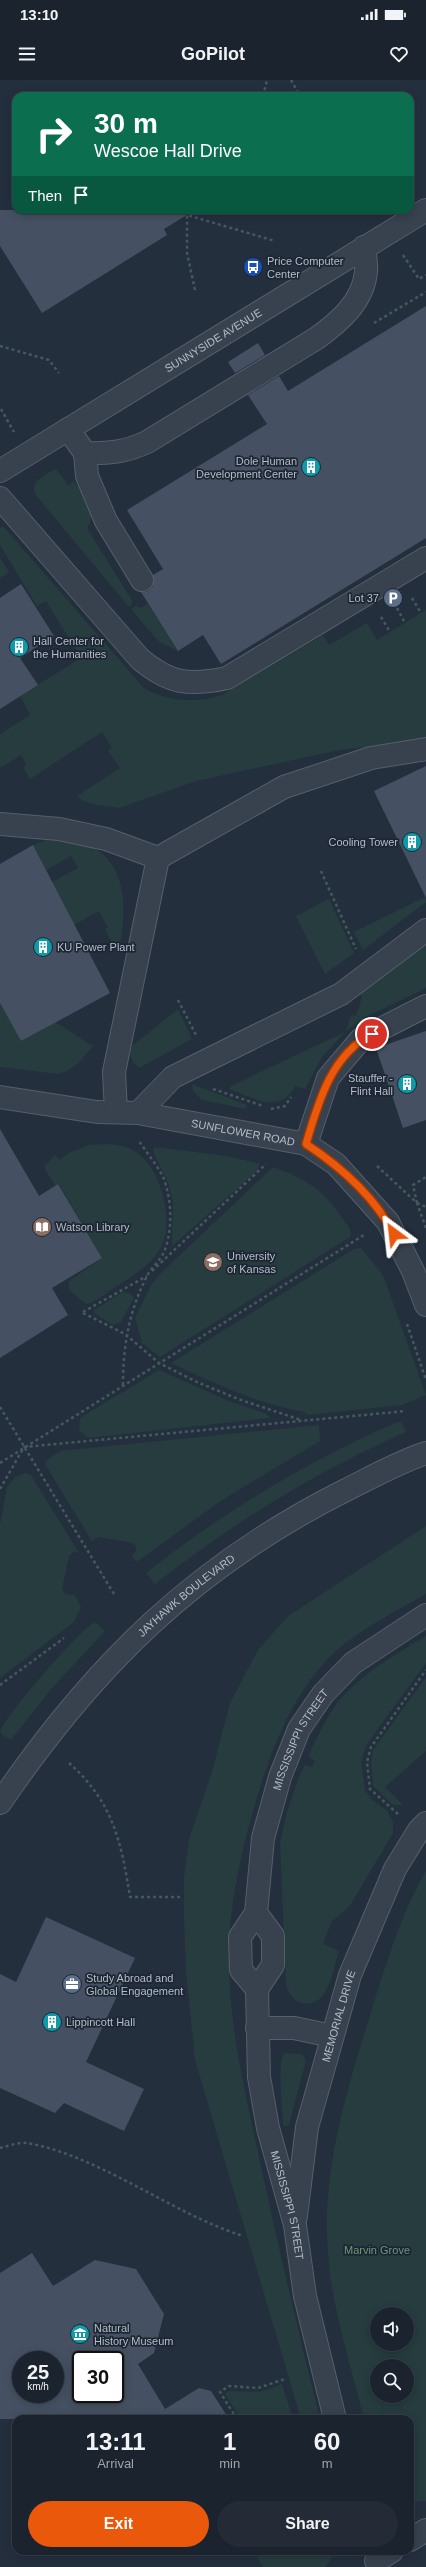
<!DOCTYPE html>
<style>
:root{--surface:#1b232e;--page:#242b36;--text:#f1f3f6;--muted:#a0a4aa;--line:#39404a;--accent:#ea580c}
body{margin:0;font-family:Arial,sans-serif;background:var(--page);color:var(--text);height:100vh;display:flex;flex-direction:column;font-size:15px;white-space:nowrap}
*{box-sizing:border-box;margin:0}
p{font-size:13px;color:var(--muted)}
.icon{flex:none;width:22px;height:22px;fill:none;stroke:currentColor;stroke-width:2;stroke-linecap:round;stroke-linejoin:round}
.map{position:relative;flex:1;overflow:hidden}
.side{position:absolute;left:12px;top:2335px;width:402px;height:140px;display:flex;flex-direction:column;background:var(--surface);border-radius:12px;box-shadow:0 2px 10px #0003,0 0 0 1px var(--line)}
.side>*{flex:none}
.guide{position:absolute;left:12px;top:12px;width:402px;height:122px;border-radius:12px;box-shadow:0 2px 10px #0003,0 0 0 1px var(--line);background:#0b6e4f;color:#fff;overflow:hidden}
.tools{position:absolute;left:370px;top:2227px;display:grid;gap:8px}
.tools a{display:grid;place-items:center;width:44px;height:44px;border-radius:50%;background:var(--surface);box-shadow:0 2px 10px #0003,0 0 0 1px var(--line);font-size:20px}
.speed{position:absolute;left:12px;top:2271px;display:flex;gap:8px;font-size:20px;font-weight:700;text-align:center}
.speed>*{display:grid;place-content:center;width:52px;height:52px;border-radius:50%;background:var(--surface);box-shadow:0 2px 10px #0003,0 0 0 1px var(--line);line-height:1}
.speed small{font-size:10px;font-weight:400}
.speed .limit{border:2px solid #111;border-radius:6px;background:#fff;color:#111}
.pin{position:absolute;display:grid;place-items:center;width:34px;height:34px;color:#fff;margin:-17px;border:2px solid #fff;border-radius:50%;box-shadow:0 1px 4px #0007}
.me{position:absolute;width:44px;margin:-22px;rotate:330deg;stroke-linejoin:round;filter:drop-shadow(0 0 3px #0008)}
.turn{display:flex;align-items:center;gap:14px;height:84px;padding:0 16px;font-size:18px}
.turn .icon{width:52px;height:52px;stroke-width:2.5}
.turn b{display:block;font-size:28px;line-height:34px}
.then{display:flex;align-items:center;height:38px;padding:0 16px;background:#0003;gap:8px;font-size:15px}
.eta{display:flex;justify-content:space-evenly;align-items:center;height:68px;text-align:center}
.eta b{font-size:24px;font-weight:700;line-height:28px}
.cta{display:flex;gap:8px;margin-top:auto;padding:8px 16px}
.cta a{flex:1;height:46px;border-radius:24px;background:var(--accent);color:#fff;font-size:16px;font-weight:700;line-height:46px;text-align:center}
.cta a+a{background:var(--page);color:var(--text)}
.status{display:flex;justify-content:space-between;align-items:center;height:28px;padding:0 20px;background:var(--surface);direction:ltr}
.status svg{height:11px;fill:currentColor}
header{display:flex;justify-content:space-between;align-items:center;height:52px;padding:0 16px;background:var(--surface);font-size:18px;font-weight:700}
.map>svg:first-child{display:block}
.green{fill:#263c3f;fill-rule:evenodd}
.building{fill:#455162;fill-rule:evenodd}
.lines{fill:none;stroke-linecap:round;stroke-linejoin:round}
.minor-casing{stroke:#565f6c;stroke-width:24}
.path{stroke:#44595c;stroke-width:2.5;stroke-dasharray:3 3;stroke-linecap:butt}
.minor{stroke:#38414e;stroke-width:22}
.route-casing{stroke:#983908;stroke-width:10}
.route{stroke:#ea580c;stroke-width:7}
.labels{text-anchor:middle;stroke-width:3.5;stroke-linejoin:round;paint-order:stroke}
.poi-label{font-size:11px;fill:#b4bcc9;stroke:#1d2633;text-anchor:start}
.street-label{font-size:11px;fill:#b4bcc9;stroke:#1d2633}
.park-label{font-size:11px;fill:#6b9a76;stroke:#1d2633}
</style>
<div class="status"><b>13:10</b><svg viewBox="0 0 49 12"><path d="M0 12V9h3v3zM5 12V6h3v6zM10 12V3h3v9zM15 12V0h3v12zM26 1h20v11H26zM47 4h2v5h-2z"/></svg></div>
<header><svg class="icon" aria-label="menu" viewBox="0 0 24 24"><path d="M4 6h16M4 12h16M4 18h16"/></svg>GoPilot<svg class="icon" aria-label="heart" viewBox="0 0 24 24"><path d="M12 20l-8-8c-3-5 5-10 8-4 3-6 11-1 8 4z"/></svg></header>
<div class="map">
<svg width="426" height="2487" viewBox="0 0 426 2487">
<rect width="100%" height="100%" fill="#242f3e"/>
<path class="green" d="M53,390h4l11,15 6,-4c9,13 24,31 13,47l46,74 -4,5 -94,-113c-4,-13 8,-18 18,-24z
M3,446l140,161c21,15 55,16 79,8l101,-60 6,10 38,-22 10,17 49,-30v130l-86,10 -144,31 -77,27 -22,-3 -14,-4 -6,-5 43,-28 -12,-17 4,-3 -10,-16 -72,47 -7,-12 3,-3 -5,-9 -21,13v-34l30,-19 -10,-19 61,-38 -35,-57 -9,5 -37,-61v-17z
M0,478l9,14 -9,6z
M148,524l30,47 -20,-10 -27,-32 5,-3 5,2z
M53,758c11,3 25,3 36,8 42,17 37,73 29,109l-13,-26 3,-1 -9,-17 -25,14 -22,-43 26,-14 -7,-12 -25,14 -13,-25z
M425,817l1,5 -63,48 -9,-18z
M329,819l25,54 -29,21 -29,-58z
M426,848v60l-58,28 -22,15 5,-16 5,1 6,-19 -2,-3z
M0,923l21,38 34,-19 38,24c-11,13 -18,24 -35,28l-58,-7z
M178,929l14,30 -53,29c-7,-6 -11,-13 -7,-22z
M345,952l-23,25 -17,32 -10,-3c-15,30 -42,11 -66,3l2,-3z
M192,1004l55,21 -1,4 -44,-9 -9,-9z
M89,1065c15,-1 34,-2 47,7 25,16 40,71 24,97 -10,17 -29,28 -46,39 -8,5 -19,15 -28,16l-17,-14v-9l33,-23 -43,-74 -4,2 -11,-19 11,-12 5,5 9,-7z
M154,1067l73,9 33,8 -4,8 -84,74 1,-43 -4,-18 -16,-33z
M273,1087c33,12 49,21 69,51 4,5 11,12 8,19l-190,120 -18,-14 -7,-25 16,-33 11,-13z
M361,1168l22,27 43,120 -24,10 -96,10 -1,-3c-47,-8 -91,-29 -134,-49l183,-114z
M123,1212l8,2 3,4 -13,24 -8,3 -18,-11 -1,-4z
M159,1290l70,31 38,13 2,4 -181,20 -9,-8 1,-12z
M397,1342l5,1 4,9c-91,40 -173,91 -251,152l-9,-11c78,-62 161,-111 251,-151z
M319,1345l1,16 -98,59 -84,61h-3l-3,-5 5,-7 -4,-6 -34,-6 -6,3v3l-48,-79 3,-5 12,-8z
M26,1393l5,2 48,78 -5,-2 -5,5 -7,33 3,5 10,1 6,12 -7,15 -74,56v-154l7,-37 8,-10z
M426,1446v68c-31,18 -66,35 -92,59 -36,34 -58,84 -73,131 -17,56 -32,115 -32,174 0,66 15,130 29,194 19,90 40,178 62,267h-19l-106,-359 -9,-88 -2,-54v-40l5,-39 23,-67 18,-69 28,-53 30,-34z
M95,1542l10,9 -53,57 -41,52 -9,-5c-1,-3 -2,-2 -1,-5 5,-15 80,-102 94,-108z
M426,1556v27l-59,81 -6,18 4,28 6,9 16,12 6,11v11l-44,74 -17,14 -9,23 16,7c-6,18 -10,58 -37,52 -10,-3 -13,-10 -16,-18l-6,-143 7,-30 11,-33 7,-14 7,2 3,-6 -6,-4 2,-7c8,-16 16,-34 27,-48 24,-29 57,-47 88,-66z
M426,1597v74l-41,36 18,18h-10l-20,-19 -2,-24 2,-12z
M426,1791v630l-15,1 -1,-83h-46c-13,-54 -32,-109 -36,-165 -7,-83 19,-164 43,-242 15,-48 30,-98 55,-141zM377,2234h30v30h-30zM377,2286h30v30h-30z
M285,1973l17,1 4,6 -17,65 -3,1 -3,-1c0,-13 -7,-65 2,-72z
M282,2304l11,35h-53l-15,-26 4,-2 31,1z
M258,2471h74l2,4 -9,12h-62l-6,-10z"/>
<path class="building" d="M0,130h195l-31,19 3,6 -125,78 -42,-67z
M426,226v232l-205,126 -18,-29 -25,16 -37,-59 7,-1 5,-5v-11l10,-6 -36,-59 140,-86 -19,-29 31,-19 9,15z
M258,263l7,12 -30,18 -7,-11z
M21,504l33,52 -34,22 18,27 -38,24v-111z
M426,686v132l-52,-107z
M33,765l77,148 -89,48 -21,-38v-139z
M426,951v89l-23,8 -27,-80z
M0,1049l39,67 19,-12 44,74 -50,30 16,27 -68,43z
M46,1837l89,41 -49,104 58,27 -20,42 -60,-28 -9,10 -55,-25v-114l16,8z
M32,2173l21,33 42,-26 41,9 28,45 -10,39 -16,11 27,45 34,-21 12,3 18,28h-229v-146zM21,2280h34v34h-34zM81,2280h34v34h-34z"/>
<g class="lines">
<defs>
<g id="minor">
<path d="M68,349l17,24c22,1 41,-1 62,-11l170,-104c22,-16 46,-36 49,-66 1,-7 -1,-17 -2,-25"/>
<path d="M85,373l2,23 19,45 36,59"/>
<path id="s1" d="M0,391l426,-261"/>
<path d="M0,418l140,161c30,25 49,27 87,19l199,-120"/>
<path d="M0,744l59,5 47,10 52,19"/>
<path id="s2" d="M0,1017l97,15 41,1 168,31 30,20 52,58 25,49 13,34"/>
<path d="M116,1032l-2,-40 44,-214 126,-71 87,-29 55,-9"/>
<path d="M138,1033l35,-36 168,-83 85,-64"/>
<path d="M306,1064l22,-66 33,-39 65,-33"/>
<path id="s3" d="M0,1723c94,-138 196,-238 346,-313 26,-13 53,-28 80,-37"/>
<path id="s4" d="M256,1833l17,23v29l-16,24 2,88 9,51 27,97 10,71 30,123"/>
<path id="s5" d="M257,1909l-16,-19 -1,-33 16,-24 7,-75 17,-61 19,-48 24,-35 30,-31 73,-48"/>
<path d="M257,1948h37l38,8"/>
<path id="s6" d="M296,2136l11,-89 43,-152 45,-106 24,-39 7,-7"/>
<path d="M410,2460l16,-10"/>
<path d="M376,2481l16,-10"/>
</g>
</defs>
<use href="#minor" class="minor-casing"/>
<path class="path" d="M291,0l9,16
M263,16l4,-16
M403,175l16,24 7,-4
M195,210l-8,-37v-38l88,26
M374,243l52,-31
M0,266l49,14 10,13
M1,329l13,23
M412,518l9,15
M397,528l8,15
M381,537l9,15
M321,791l35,78
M178,920l18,35
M213,1009l50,17
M271,1029l14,-3 6,-9
M377,1086l40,37 9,25
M417,1123l-4,-18 13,-8
M417,1123l9,4
M152,1191l114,-107
M83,1232l64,-36
M83,1233l42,21 34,29 38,19 41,17 63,21
M407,1244l19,56
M123,1305c0,-39 6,-74 24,-109 4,-8 13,-15 17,-24 9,-22 8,-53 -1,-75 -6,-12 -16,-24 -24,-36
M0,1327l114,187
M0,1383l364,-228
M0,1409l24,-42 382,-36
M0,1605l64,-47
M69,1683c44,39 52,78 61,134h51
M398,1734l-28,-25 -3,-27 4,-15 55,-77
M0,2068c8,-2 19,-6 27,-5 73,13 144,70 216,93
M237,2339l-17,-27 9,-6 29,2 27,-9"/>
<use href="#minor" class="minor"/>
</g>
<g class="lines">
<defs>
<path id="route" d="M372,954c-41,21 -54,69 -66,110 35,23 68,52 88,90"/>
</defs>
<use href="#route" class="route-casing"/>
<use href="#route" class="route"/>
</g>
<defs>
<symbol id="bus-disc" viewBox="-11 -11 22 22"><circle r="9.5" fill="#1a4fb4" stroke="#1d2633"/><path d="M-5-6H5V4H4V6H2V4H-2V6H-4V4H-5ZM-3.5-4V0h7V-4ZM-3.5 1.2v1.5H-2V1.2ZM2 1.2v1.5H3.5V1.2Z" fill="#fff"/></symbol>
<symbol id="building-disc" viewBox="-11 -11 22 22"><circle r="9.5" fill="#0f9aa8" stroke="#1d2633"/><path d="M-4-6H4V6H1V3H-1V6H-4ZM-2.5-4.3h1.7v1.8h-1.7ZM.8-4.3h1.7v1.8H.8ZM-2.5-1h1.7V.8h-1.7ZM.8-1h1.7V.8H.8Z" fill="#fff"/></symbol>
<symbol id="parking-disc" viewBox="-11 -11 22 22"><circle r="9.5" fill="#5c6f8a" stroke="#1d2633"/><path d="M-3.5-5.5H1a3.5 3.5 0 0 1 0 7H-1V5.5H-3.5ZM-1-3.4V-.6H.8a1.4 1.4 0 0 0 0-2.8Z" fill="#fff"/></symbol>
<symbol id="library-disc" viewBox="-11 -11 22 22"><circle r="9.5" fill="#8d6e63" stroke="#1d2633"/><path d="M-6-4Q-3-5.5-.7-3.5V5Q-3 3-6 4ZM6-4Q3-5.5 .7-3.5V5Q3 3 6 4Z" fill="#fff"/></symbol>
<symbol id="university-disc" viewBox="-11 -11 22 22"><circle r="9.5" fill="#8d6e63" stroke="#1d2633"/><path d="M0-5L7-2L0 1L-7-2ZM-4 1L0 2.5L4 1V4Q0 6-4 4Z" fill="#fff"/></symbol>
<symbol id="office-disc" viewBox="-11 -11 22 22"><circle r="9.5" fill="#5c6f8a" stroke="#1d2633"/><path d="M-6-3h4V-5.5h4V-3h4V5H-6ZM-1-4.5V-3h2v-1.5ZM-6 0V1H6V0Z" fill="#fff"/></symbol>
<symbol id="museum-disc" viewBox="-11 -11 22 22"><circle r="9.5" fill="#0f9aa8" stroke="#1d2633"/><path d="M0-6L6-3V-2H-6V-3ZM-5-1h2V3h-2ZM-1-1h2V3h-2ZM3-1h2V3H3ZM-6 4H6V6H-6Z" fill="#fff"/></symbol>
</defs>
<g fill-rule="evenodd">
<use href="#bus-disc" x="242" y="176" width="22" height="22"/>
<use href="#building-disc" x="300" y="376" width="22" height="22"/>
<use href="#parking-disc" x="382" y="507" width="22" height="22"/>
<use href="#building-disc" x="8" y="556" width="22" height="22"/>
<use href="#building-disc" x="401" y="751" width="22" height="22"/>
<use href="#building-disc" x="32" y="856" width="22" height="22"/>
<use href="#building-disc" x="396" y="993" width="22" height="22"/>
<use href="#library-disc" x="31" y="1136" width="22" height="22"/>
<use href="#university-disc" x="202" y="1171" width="22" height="22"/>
<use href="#office-disc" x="61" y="1893" width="22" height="22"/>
<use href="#building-disc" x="41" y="1931" width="22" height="22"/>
<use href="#museum-disc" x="69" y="2243" width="22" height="22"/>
</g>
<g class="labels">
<g class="poi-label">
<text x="267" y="185">Price Computer<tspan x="267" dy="13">Center</tspan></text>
<text x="297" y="385" text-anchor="end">Dole Human<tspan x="297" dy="13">Development Center</tspan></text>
<text x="379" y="522" text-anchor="end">Lot 37</text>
<text x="33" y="565">Hall Center for<tspan x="33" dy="13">the Humanities</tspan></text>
<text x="398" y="766" text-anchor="end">Cooling Tower</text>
<text x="57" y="871">KU Power Plant</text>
<text x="393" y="1002" text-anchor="end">Stauffer -<tspan x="393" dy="13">Flint Hall</tspan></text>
<text x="56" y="1151">Watson Library</text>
<text x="227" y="1180">University<tspan x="227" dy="13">of Kansas</tspan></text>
<text x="86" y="1902">Study Abroad and<tspan x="86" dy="13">Global Engagement</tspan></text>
<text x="66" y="1946">Lippincott Hall</text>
<text x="94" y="2252">Natural<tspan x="94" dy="13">History Museum</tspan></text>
</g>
<g class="street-label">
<text dy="4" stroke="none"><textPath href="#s1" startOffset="250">SUNNYSIDE AVENUE</textPath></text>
<text dy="4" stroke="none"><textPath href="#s2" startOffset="246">SUNFLOWER ROAD</textPath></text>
<text dy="4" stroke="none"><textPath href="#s3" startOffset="280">JAYHAWK BOULEVARD</textPath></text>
<text dy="4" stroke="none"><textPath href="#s5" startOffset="268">MISSISSIPPI STREET</textPath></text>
<text dy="4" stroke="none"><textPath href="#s6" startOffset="205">MEMORIAL DRIVE</textPath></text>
<text dy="4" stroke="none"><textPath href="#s4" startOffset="306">MISSISSIPPI STREET</textPath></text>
</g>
<g class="park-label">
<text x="377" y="2174">Marvin Grove</text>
</g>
</g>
</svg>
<div class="tools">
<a><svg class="icon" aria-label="sound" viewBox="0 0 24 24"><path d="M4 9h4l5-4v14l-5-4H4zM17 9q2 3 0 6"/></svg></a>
<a><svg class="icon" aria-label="search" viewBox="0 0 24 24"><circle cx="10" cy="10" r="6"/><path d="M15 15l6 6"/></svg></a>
</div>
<div class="speed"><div>25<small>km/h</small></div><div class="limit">30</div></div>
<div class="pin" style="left:372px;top:954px;background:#d93025"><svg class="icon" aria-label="arrive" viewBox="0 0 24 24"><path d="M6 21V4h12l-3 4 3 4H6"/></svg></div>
<svg class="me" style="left:394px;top:1154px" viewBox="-20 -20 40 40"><path d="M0-17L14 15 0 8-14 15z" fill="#ea580c" stroke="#fff" stroke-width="4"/></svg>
<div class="guide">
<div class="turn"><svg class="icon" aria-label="right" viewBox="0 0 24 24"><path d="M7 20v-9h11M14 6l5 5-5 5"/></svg><div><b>30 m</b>Wescoe Hall Drive</div></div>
<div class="then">Then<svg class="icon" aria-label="arrive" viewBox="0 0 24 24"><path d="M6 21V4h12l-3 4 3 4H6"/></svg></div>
</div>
<section class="side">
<div class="eta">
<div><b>13:11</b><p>Arrival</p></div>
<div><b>1</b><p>min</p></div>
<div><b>60</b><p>m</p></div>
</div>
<div class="cta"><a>Exit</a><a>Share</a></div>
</section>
</div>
